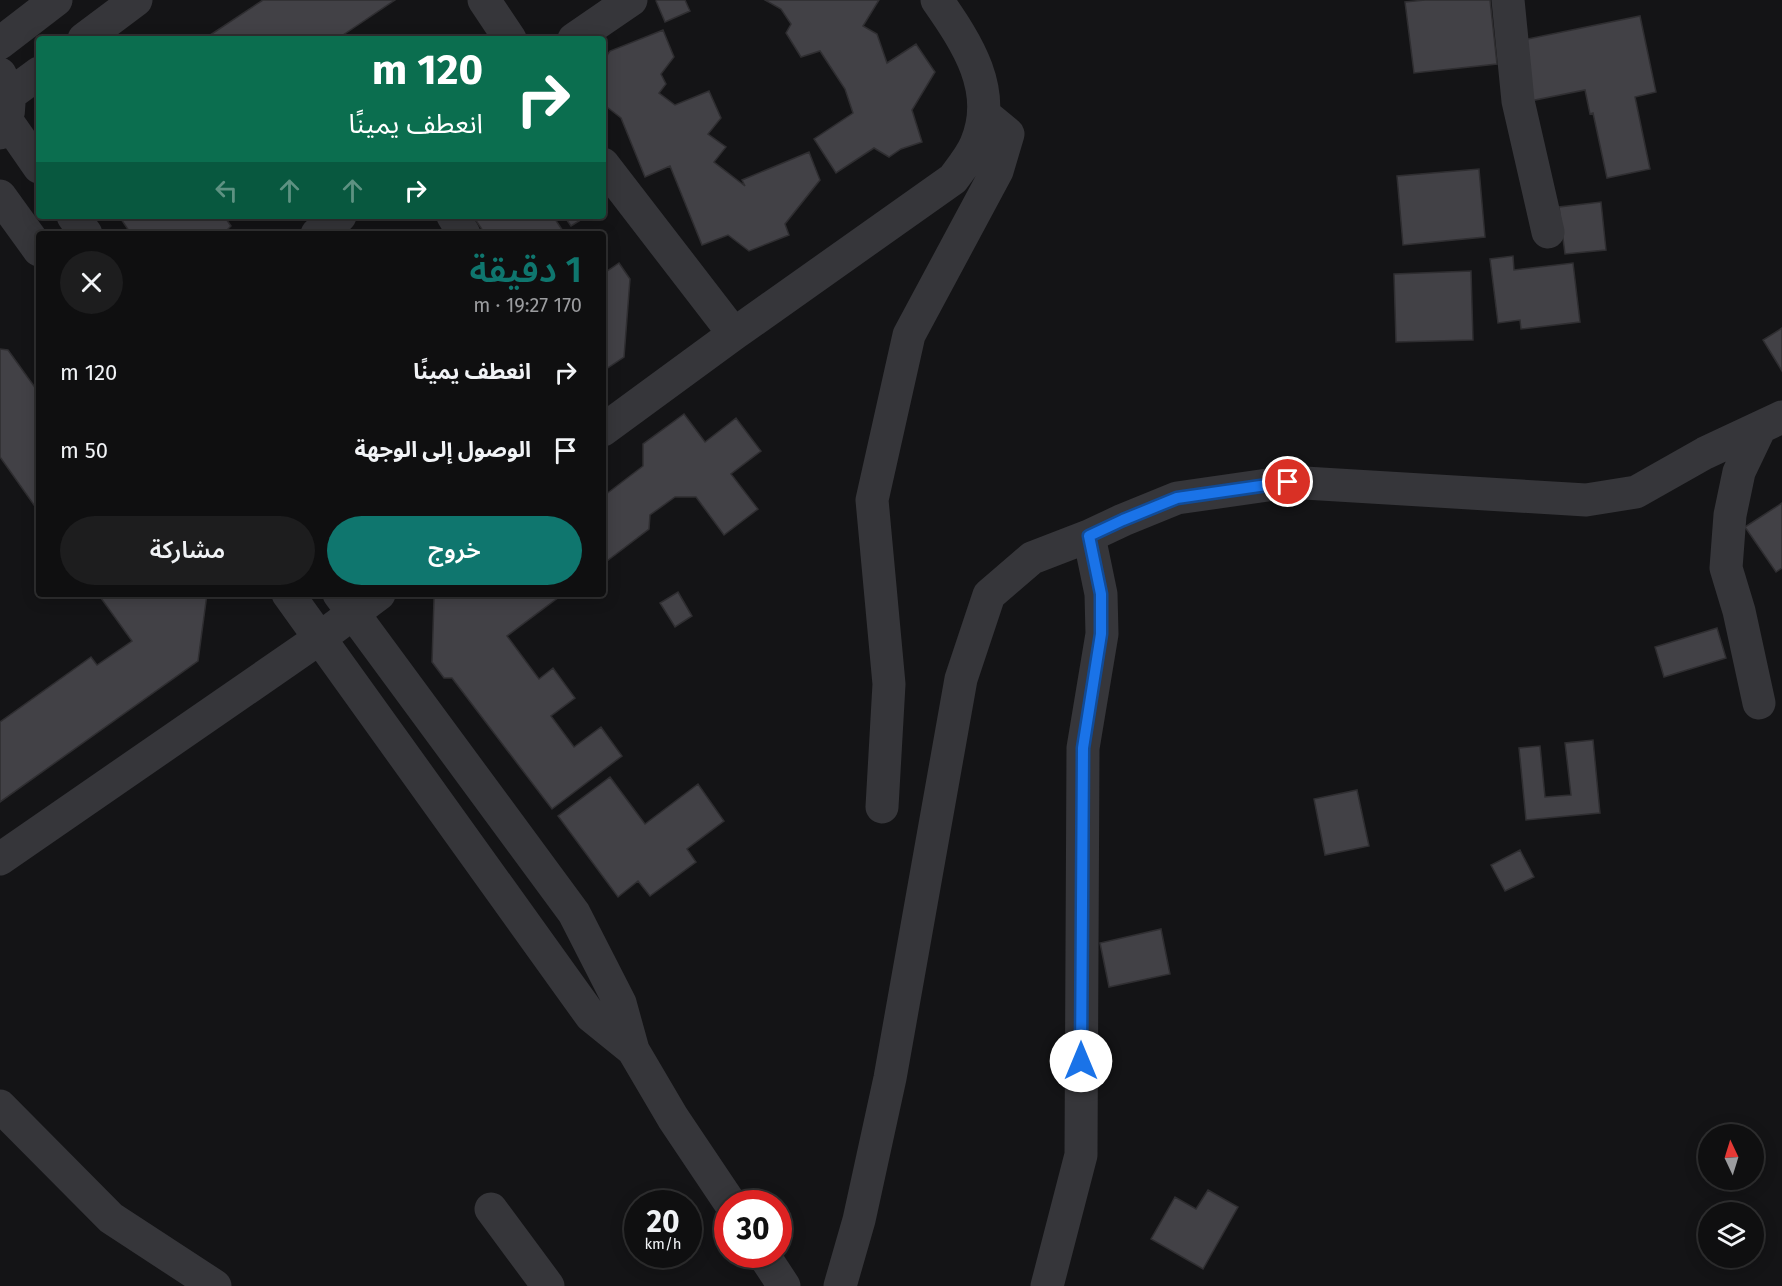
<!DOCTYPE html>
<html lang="ar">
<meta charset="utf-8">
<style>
:root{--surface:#0f0f10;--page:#1d1d1e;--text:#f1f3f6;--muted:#9b9c9f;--line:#2f2f30;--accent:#0f766e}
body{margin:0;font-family:"Fira Sans","Noto Sans Arabic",sans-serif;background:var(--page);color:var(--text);direction:rtl;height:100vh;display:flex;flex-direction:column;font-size:22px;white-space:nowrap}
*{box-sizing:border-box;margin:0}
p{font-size:20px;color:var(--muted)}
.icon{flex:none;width:33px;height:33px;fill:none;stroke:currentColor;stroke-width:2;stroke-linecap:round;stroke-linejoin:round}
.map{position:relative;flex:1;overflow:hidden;direction:ltr}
.drawer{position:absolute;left:36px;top:231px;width:570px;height:366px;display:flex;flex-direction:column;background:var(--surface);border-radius:6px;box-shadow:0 3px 15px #0003,0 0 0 2px var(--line);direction:rtl}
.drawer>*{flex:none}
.hud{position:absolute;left:36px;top:36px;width:570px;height:183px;border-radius:6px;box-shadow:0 3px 15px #0003,0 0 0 2px var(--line);direction:rtl;background:#0b6e4f;color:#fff;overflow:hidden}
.needle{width:39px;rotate:356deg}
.fabs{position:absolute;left:1698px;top:1124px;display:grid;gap:12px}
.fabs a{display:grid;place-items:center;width:66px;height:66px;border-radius:50%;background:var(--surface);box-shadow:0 3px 15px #0003,0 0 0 2px var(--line);font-size:30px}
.speed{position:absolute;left:624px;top:1190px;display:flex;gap:12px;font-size:30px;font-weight:700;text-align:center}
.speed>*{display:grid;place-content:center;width:78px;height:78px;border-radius:50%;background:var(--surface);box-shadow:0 3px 15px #0003,0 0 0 2px var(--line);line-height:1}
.speed small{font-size:15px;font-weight:400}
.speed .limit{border:9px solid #d22;background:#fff;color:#111}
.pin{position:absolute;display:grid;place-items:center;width:51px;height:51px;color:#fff;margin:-26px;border:3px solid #fff;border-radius:50%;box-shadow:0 2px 6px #0007}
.me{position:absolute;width:66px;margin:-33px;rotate:0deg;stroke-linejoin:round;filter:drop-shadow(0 0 4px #0008)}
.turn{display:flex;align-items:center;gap:21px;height:126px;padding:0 24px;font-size:27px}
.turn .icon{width:78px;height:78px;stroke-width:2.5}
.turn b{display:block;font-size:42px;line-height:51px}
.lanes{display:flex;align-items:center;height:57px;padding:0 24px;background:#0003;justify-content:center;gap:30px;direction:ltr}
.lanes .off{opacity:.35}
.round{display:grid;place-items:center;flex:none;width:63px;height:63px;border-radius:32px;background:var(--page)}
.overview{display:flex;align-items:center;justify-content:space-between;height:102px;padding:0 24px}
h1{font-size:36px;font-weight:600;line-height:45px;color:var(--accent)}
.action{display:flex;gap:12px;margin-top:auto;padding:12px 24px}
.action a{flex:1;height:69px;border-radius:36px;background:var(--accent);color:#fff;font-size:24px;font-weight:600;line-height:69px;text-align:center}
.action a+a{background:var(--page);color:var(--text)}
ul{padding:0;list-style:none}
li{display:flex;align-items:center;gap:18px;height:78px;padding:0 24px}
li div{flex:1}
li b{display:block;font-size:22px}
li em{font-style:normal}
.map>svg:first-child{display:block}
.building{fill:#424146;stroke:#2f2e31;stroke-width:1.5}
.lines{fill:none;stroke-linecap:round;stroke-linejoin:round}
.minor{stroke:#36363a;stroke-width:33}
.route-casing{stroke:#114b97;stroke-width:15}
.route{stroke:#1a73e8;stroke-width:10}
</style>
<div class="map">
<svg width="1782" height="1286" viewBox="0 0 1782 1286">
<rect width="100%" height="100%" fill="#141416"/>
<path class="building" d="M263,0h132l-58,39h-133z
M657,0h28l5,11 -25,11 -9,-21z
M765,0h114l-16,26 14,8 10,29 29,-19 19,28 -23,38 10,32 -21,7 -12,8 -15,-9 -38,25 -22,-34 39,-26 -8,-24 -25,-38 -19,6 -15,-24 5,-9 -10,-15z
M1425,0h65l7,64 -83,9 -9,-71z
M1640,16l16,76 -21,5 15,72 -43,9 -14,-65 -3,1 -5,-24 -55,11 -12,-60z
M663,30l11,27 -13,17 5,10 -7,9 16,12 34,-14 12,27 -13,16 18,13 -12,15 31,24 -3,-6 67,-28 11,28 -35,44 4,11 -40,16 -21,-16 -26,10 -32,-79 -25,11 -24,-59 -18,-14v-43l7,-10z
M1479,169l6,68 -82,8 -6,-69z
M1601,202l5,48 -41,4 -6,-47z
M119,216h105l7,10 -8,8h-92z
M473,216h80l12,18h-80z
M564,216h19l1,2 -13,8z
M1513,256l1,14 59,-7 7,59 -59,7 -1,-9 -22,3 -8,-64z
M619,263l11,16 -6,78 -21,14v-97z
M1471,271l2,69 -77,2 -2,-68z
M1782,328v43l-19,-31z
M0,349l8,1 31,43v119l-39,-55z
M684,414l21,28 31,-24 25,33 -30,23 27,35 -34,26 -28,-38h-21l-25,18 -1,14 -46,35v-72l2,3 38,-29v-22z
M1782,503v65l-6,4 -31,-45z
M678,592l14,24 -17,11 -15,-24z
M98,594h109l-9,67 -198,141v-80l91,-65 6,8 35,-24z
M441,594h122l-56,42 32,43 14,-11 22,30 -24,18 23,31 27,-20 21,29 -70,53 -100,-131h-8l-12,-16 2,-63z
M1717,628l9,30 -62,19 -9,-30z
M1593,740l7,73 -74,7 -7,-72 21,-2 5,51 26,-2 -6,-52z
M610,777l35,47 53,-40 26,37 -37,28 9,13 -46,34 -12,-15 -20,16 -60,-81z
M1357,790l12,56 -44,9 -11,-56z
M1520,850l14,27 -29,14 -14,-26z
M1161,929l9,45 -61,13 -9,-44z
M1208,1190l30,17 -35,62 -52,-30 24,-42 21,12z"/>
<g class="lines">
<path class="minor" d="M484,0l26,39
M1508,0l10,101 30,131
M84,39l52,-39
M574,39l57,-39
M0,43l56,-43
M0,74c12,20 12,40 0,59
M9,95l30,-22
M7,121l32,46
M603,164l131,170
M0,196l39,54
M73,216l13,18
M453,216l11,18
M317,234l23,-18
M603,430l131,-96 219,-155c8,-11 18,-23 23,-35 23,-53 -9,-101 -39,-144
M288,594l303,422 42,34
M339,594l235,319 46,90 13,47 40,68 57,85
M1759,703l-20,-92 -13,-43 4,-53 9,-43 21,-44
M882,807l7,-123 -17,-184 37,-165 88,-164 11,-37 -23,-19
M0,859l320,-221 59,-44
M0,1106l111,112 104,68
M491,1209l57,77
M763,1254l21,32
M840,1286l19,-66 31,-142 71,-399 28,-84 43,-37 57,-22 34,-16 54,-22 111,-16 298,18 50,-8 69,-39 77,-36
M1047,1286l34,-131 2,-407 19,-114 -1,-40 -12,-58"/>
</g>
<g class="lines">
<defs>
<path id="route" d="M1081,1061l2,-313 18,-114v-40l-12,-58 34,-16 54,-22 111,-16"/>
</defs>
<use href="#route" class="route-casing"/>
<use href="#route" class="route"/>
</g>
</svg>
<div class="fabs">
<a><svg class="needle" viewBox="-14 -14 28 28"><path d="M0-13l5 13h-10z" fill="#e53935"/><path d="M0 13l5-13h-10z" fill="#9b9c9f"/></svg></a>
<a><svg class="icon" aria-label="layers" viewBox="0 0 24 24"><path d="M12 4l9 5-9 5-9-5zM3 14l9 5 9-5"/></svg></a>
</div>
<div class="speed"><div>20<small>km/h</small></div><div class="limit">30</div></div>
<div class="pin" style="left:1288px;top:482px;background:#d93025"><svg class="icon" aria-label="arrive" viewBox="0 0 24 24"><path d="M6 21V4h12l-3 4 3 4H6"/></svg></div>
<svg class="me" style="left:1081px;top:1061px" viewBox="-20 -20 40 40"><circle r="19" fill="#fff"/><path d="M0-13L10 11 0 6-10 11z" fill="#1a73e8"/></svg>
<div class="hud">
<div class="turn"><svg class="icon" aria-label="right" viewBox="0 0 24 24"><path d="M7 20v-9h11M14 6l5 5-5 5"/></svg><div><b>120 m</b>انعطف يمينًا</div></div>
<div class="lanes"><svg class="icon off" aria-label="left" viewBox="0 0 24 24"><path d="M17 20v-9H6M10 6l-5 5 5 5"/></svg><svg class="icon off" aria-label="ahead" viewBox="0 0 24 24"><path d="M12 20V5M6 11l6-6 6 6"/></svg><svg class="icon off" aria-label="ahead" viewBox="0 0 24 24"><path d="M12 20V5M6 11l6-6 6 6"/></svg><svg class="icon" aria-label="right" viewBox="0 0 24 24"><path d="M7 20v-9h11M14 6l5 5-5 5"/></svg></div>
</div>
<section class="drawer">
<div class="overview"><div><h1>1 دقيقة</h1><p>170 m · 19:27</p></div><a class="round"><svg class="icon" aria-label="close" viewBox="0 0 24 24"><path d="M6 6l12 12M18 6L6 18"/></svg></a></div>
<ul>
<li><svg class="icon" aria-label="right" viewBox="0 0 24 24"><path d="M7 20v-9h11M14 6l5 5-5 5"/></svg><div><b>انعطف يمينًا</b></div><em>120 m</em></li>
<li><svg class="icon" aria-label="arrive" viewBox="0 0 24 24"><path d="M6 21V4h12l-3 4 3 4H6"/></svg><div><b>الوصول إلى الوجهة</b></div><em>50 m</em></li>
</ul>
<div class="action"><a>خروج</a><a>مشاركة</a></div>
</section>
</div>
